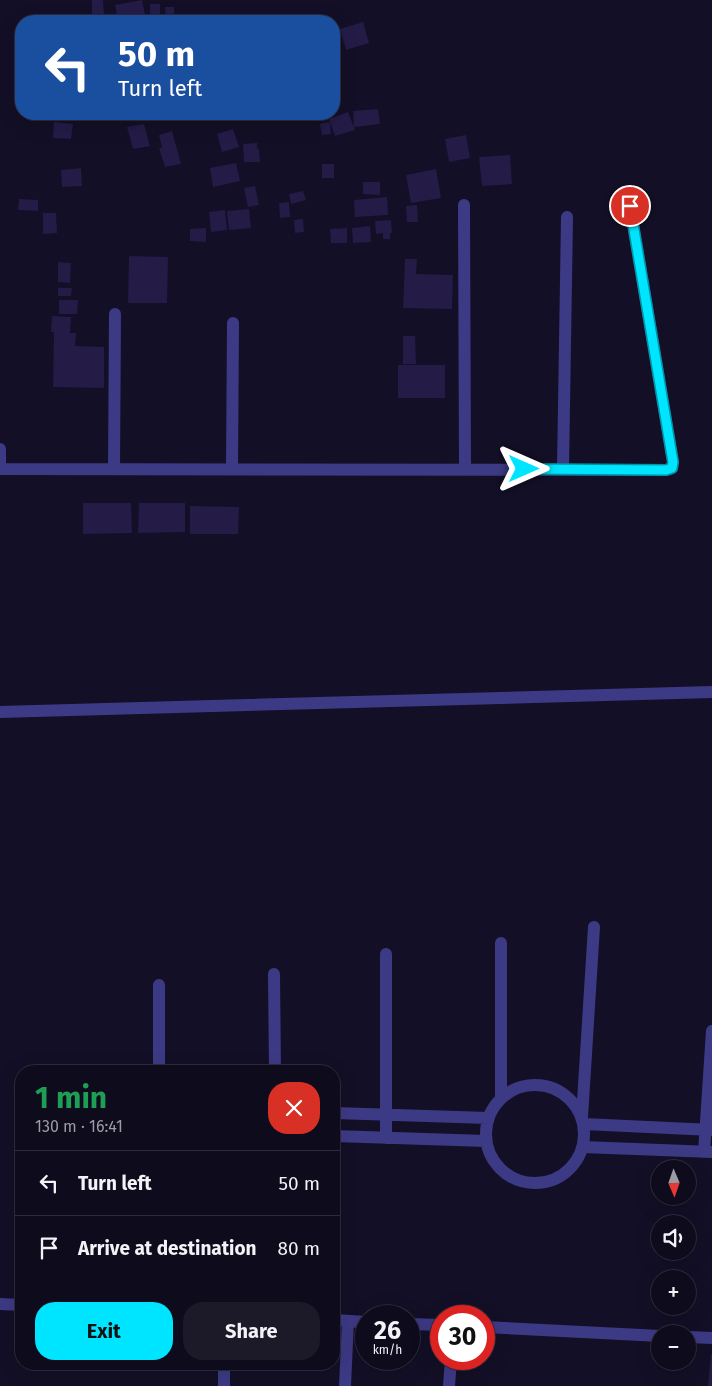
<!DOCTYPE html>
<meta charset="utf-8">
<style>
:root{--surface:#0e0b1c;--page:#1c1929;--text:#f1f3f6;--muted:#9b9ba3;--line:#2e2b3b;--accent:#00e5ff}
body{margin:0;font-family:"Fira Sans",sans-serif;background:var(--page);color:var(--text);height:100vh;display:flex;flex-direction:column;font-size:19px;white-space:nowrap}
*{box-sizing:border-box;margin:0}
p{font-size:16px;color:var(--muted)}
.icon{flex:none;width:28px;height:28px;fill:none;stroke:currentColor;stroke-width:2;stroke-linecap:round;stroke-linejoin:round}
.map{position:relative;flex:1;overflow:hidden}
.details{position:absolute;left:15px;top:1065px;width:325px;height:305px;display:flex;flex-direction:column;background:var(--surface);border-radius:20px;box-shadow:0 5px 20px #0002,0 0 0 1px var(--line)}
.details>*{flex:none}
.hud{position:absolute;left:15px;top:15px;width:325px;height:105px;border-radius:20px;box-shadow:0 5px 20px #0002,0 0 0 1px var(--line);background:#1a4fa0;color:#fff;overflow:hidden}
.needle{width:32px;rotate:178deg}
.fabs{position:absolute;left:651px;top:1160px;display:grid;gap:10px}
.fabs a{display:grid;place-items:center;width:45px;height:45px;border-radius:50%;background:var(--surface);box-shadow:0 5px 20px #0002,0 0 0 1px var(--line);font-size:25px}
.speed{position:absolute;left:355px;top:1305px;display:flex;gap:10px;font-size:25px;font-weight:700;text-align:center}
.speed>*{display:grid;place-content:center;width:65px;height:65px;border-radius:50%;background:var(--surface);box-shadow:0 5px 20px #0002,0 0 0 1px var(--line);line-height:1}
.speed small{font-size:12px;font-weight:400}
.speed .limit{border:8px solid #d22;background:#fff;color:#111}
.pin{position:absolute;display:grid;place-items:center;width:42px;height:42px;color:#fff;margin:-21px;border:2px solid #fff;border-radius:50%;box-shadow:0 1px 5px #0007}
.me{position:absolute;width:55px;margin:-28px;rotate:90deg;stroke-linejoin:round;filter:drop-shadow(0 0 4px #0008)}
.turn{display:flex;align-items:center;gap:18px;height:105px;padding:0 20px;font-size:22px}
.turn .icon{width:65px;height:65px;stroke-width:2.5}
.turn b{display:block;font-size:35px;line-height:42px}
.round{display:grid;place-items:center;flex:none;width:52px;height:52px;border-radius:20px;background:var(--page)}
.headline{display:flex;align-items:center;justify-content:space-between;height:85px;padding:0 20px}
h1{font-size:30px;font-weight:700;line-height:38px;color:#1e9e55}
.button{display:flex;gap:10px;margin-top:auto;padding:10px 20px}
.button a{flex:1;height:58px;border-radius:20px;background:var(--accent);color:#111;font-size:20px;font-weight:700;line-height:58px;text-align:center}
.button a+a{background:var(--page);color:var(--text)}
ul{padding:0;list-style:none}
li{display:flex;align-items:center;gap:15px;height:65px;padding:0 20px;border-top:1px solid var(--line)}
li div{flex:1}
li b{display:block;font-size:19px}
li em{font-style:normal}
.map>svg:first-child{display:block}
.building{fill:#241b47}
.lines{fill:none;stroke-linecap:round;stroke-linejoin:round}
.minor{stroke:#3d3a85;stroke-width:12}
.route-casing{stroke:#0095a6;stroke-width:12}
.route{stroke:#00e5ff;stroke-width:9}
</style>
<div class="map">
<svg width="712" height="1386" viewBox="0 0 712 1386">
<rect width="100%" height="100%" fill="#130f26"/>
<path class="building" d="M92,0h11l1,16h-12z
M142,0l3,15 -27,5 -3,-15z
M150,4h10v12h-10z
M165,7h9v14h-8z
M363,22l6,21 -23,7 -6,-21z
M378,109l2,15 -26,3 -1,-16z
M348,112l7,18 -20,6 -6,-17z
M54,122l19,2 -2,15 -18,-1z
M330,122l1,12 -9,1 -2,-11z
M144,124l6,22 -17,3 -6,-22z
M233,129l6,18 -17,5 -5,-18z
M172,131l9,33 -16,3 -6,-19h3l-3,-13z
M466,135l4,23 -21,4 -4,-23z
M257,143v6h2l1,13h-16l-1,-18z
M510,155l2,29 -30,2 -3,-29z
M236,163l4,18 -27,6 -3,-19z
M322,164h12v14h-12z
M81,168l1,18 -20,1 -1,-17z
M436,169l5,29 -30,5 -5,-28z
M363,182h17v13l-17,-1z
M255,186l4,19 -11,2 -4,-19z
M303,191l3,9 -15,4 -2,-10z
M387,197l1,18 -33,2 -1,-17z
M19,199l19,1v11l-20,-1z
M289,202l1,15 -10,1 -1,-15z
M417,205l1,17h-11l-1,-16z
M249,209l2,19 -22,2 -2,-19z
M225,210l2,20 -16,2 -2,-20z
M43,213h13l1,20 -14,1z
M303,219l1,13 -9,1 -1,-13z
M391,220l1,13h-2v6h-7v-6l-7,1 -1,-13z
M370,226l1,16 -18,1 -1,-15z
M206,228v14l-16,-1v-12z
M347,228v15h-16l-1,-14z
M129,256l39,1 -1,46h-39z
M405,259h12l-1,15 37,1 -1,34 -49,-1z
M58,262l13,1 -1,20 -12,-1z
M58,288h14l-1,8h-13z
M59,300h19l-1,14h-18z
M52,316l19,1 -1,16h6l-1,13 29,1v41l-51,-1 1,-55h-3z
M403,336h12l1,28h-13z
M398,365h47v33h-47z
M83,503h48l1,30 -49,1z
M139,503h46v29l-47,1z
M190,506l49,1 -1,27h-48z
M711,1354h1v32h-4z"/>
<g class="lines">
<path class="minor" d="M464,205l1,264
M0,449v20
M0,469l666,1 6,-2 1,-6 -43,-256
M114,469l1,-155
M232,469l1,-146
M563,469l4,-252
M0,712l712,-20
M501,943v155
M274,974l1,97
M159,1071v-86
M486 1134a49 49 0 1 1 98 0a49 49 0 1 1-98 0Z
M334,1113l154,5
M582,1117l12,-190
M584,1124l128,6
M334,1136l152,5
M386,1138v-184
M583,1147l129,5
M704,1152l8,-121
M0,1304l21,1
M334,1320l32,2
M409,1324l32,1
M484,1327l176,9
M688,1337l24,1
M224,1386v-22
M345,1386l3,-65
M449,1386l2,-27"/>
</g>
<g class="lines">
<defs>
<path id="route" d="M524,469l142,1 6,-2 1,-6 -43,-256"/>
</defs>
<use href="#route" class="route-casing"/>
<use href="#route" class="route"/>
</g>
</svg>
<div class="fabs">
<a><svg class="needle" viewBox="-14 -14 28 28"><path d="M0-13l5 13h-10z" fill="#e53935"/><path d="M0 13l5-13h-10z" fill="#9b9ba3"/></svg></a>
<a><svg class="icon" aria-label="sound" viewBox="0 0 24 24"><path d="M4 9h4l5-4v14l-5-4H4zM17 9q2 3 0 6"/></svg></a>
<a>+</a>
<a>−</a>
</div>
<div class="speed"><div>26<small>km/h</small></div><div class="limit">30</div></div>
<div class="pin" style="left:630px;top:206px;background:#d93025"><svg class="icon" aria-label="arrive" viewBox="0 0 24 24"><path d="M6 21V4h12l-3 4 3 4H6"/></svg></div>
<svg class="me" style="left:524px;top:469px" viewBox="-20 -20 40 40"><path d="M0-17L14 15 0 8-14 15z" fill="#00e5ff" stroke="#fff" stroke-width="4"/></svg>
<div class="hud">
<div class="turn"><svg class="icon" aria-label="left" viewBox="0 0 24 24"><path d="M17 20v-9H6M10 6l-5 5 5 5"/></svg><div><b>50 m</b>Turn left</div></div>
</div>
<section class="details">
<div class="headline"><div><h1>1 min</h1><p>130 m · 16:41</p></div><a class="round" style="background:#d93025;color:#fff"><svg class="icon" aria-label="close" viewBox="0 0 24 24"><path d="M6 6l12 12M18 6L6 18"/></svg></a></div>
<ul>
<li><svg class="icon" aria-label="left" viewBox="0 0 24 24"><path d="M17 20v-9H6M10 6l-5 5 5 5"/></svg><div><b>Turn left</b></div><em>50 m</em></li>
<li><svg class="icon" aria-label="arrive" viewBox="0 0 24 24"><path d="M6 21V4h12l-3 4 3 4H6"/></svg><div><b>Arrive at destination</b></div><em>80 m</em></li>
</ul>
<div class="button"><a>Exit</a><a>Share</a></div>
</section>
</div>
